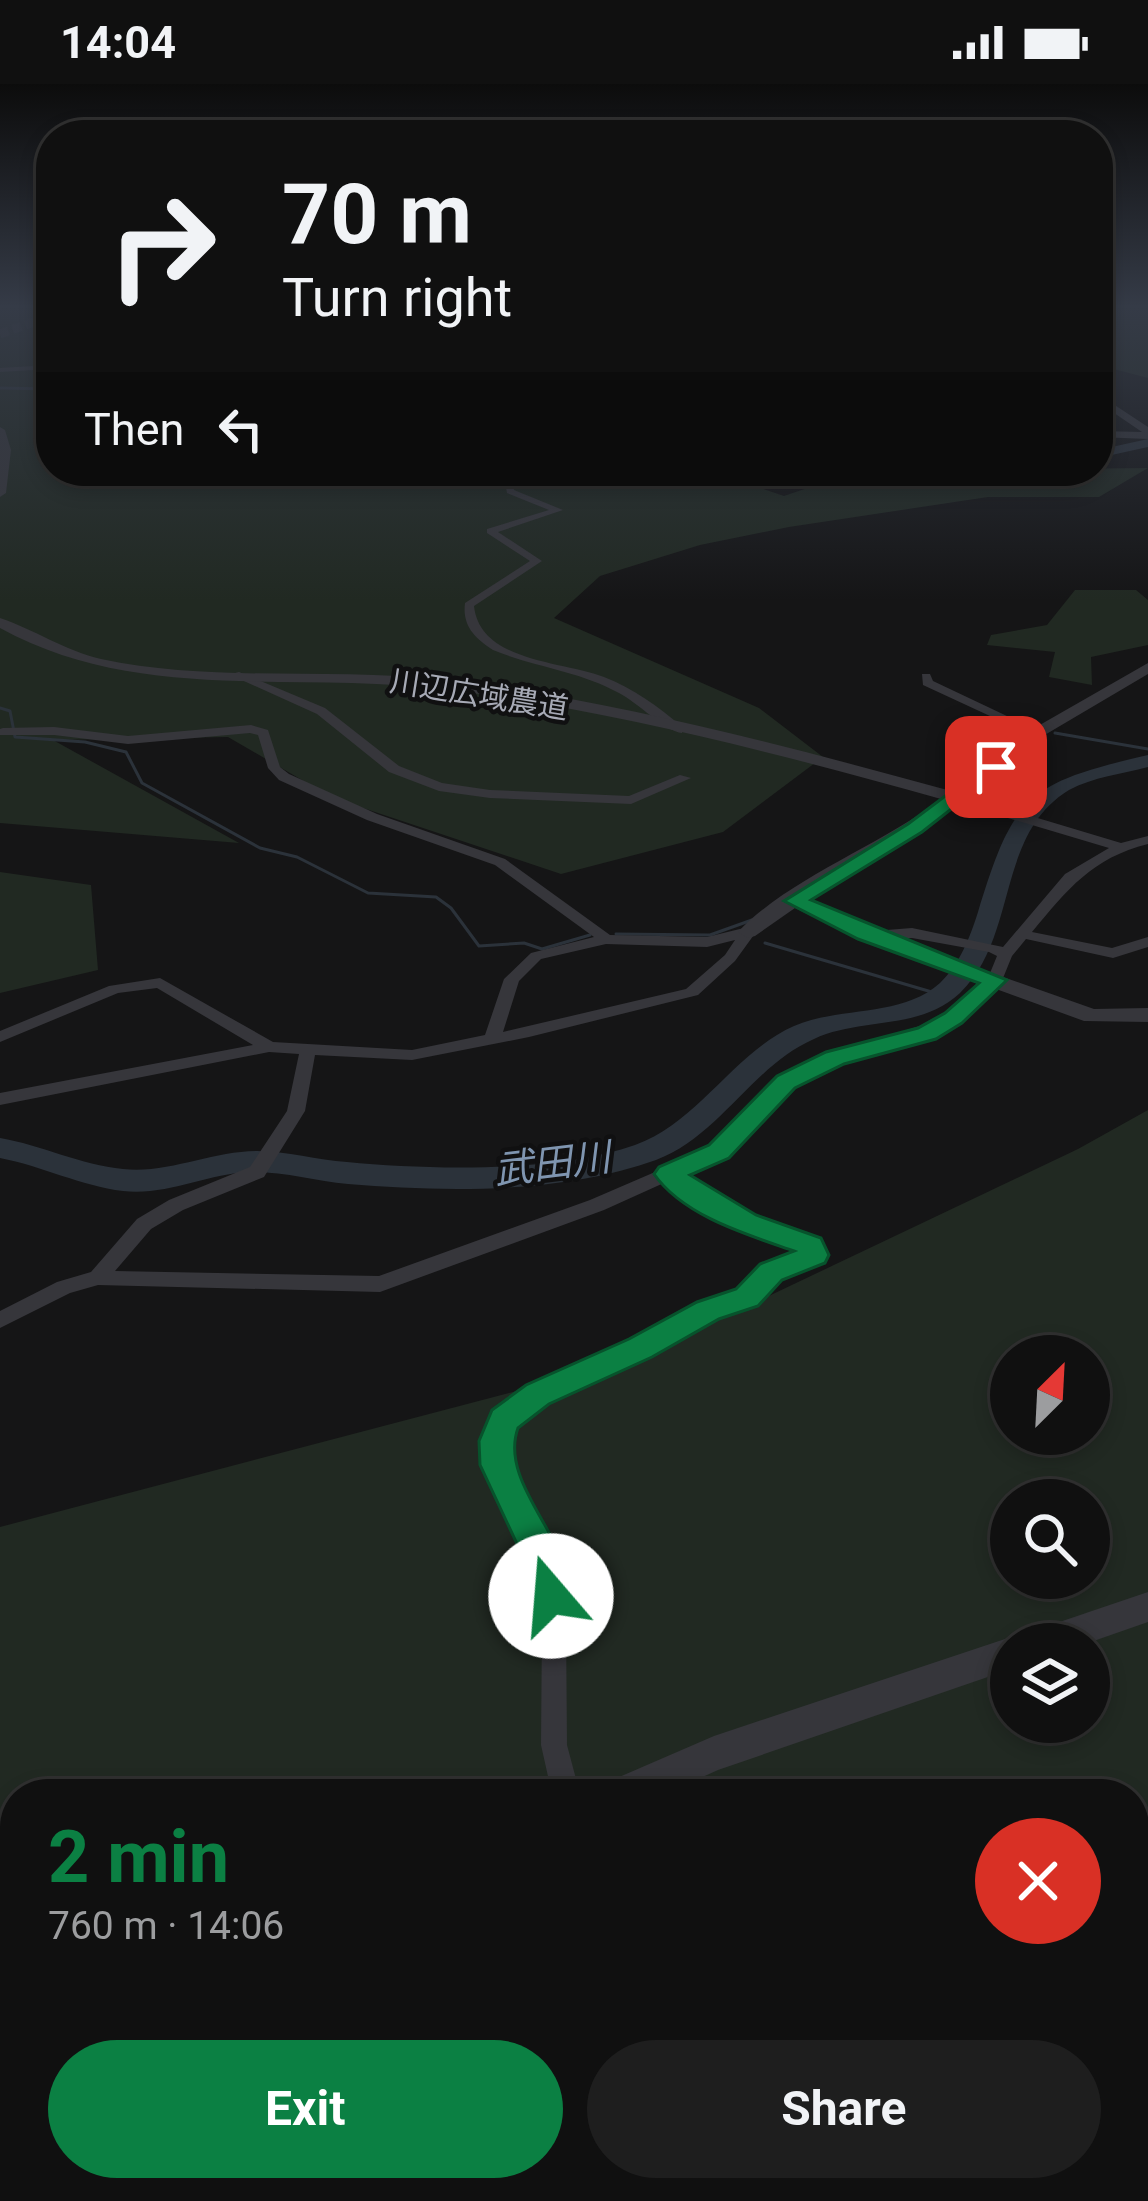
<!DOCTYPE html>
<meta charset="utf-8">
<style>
:root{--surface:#101010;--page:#1e1e1e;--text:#f1f3f6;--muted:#9c9d9f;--line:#303030;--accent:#0b8043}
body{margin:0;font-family:Roboto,"Noto Sans JP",sans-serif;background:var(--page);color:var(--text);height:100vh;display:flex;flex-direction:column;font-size:45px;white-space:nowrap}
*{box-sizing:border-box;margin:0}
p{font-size:39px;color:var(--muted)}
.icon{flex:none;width:66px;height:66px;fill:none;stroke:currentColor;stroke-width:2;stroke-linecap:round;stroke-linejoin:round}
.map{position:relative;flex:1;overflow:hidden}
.sheet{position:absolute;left:0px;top:1695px;width:1149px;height:423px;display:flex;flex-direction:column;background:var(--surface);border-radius:48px 48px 0 0;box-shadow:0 6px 18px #0003,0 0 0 3px var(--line)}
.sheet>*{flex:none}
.top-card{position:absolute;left:36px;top:36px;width:1077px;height:366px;border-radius:48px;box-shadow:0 6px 18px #0003,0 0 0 3px var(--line);background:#101010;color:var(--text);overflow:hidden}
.needle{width:78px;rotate:24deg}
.buttons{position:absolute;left:990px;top:1251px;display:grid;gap:24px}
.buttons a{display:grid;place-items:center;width:120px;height:120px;border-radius:50%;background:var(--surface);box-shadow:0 6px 18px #0003,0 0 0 3px var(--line);font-size:60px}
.pin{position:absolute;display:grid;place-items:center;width:102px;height:102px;color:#fff;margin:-51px;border-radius:24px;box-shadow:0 6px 18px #0006}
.me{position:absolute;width:132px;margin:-66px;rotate:342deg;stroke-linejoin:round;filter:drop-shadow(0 0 9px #0008)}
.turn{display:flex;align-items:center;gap:42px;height:252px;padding:0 48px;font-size:54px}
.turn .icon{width:156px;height:156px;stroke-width:2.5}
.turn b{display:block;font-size:84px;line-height:102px}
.then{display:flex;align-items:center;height:114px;padding:0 48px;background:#0003;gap:24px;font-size:45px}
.round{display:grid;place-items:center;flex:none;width:126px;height:126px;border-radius:63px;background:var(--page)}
.summary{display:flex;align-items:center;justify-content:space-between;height:204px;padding:0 48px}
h1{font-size:72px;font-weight:700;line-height:90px;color:var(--accent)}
.cta{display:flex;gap:24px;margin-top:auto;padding:24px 48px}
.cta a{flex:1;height:138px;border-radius:72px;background:var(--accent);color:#fff;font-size:48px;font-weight:700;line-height:138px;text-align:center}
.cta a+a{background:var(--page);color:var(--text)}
.status{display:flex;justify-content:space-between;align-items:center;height:84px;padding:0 60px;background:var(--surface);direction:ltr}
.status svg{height:33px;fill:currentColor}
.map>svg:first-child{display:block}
.green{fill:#212922;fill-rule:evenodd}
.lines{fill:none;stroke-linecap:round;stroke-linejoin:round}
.stream{stroke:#2b323a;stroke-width:3}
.river{fill:#2b323a;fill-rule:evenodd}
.tertiary-tunnel{stroke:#323336;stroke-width:9;stroke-dasharray:9 4.5;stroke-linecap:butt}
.minor{fill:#36363b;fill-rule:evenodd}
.tertiary{fill:#36363b;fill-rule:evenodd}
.route{fill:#0b8043;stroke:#07532c;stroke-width:3}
.labels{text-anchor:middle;stroke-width:9;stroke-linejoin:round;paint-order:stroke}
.far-street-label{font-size:30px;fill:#a7aab6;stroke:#101011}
.water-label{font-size:39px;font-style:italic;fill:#7f95b0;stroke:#101011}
</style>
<div class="status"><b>14:04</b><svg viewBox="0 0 49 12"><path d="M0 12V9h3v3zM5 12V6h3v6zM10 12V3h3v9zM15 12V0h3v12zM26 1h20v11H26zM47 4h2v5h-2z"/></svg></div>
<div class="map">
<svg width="1148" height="2117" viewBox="0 0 1148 2117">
<rect width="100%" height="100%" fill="#151516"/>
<path class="green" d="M0,220h51v167h659l74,25 73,-25 291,-3 -49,29h-111l-199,30 -89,18 -100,31 -46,42 205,90 64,49 -100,75 -162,42 -228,-76 -105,-61 -175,3 186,103 -239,-20z
M1098,220l50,4v70l-50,-13z
M1075,506h61l12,10v45l-57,12 1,28 -43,-8 6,-25 -68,-7 4,-10 56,-10z
M0,788l91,13 7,85 -98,23z
M1148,1026v1091h-1148v-674l634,-167 444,-211zM1011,1272h78v78h-78zM1011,1416h78v78h-78zM1011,1560h78v78h-78zM15,1710h1119v393h-1119z"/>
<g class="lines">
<path class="stream" d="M0,304l51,1
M0,624l10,3 5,26 70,5 41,10 16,31 118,65 37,9 71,36 68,4 15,11 28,38 45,-3 18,6 48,-14
M1055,649l93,16
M988,678l9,-13 24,-13
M616,850l94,1 42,-15
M765,859l177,52"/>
<path class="river" d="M1148,355v8l-50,11v-8z
M1148,671v12c-26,7 -55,10 -79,23 -74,45 -50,146 -109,203 -40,38 -100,24 -146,46 -62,27 -94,97 -158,121 -94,34 -210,32 -308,24 -33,-3 -65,-13 -99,-12 -42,2 -83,24 -126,19 -42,-5 -81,-25 -123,-33v-20c41,7 81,27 123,31 45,5 89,-18 134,-18 30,0 60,9 90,11 84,8 208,11 288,-17 65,-24 98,-92 159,-119 46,-20 107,-8 146,-43 20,-19 30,-46 38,-71 36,-119 51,-129 170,-157z"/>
<path class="tertiary-tunnel" d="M0,250l45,-16"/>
<path class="minor" d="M51,281v4l-51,3v-4z
M503,387h8l3,19 49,20 -65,22 44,29 -68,45c6,56 88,55 130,71 29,11 55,30 78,50v6c-16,-1 -45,-31 -63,-40 -39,-22 -85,-26 -126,-43 -18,-12 -31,-24 -28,-47l65,-42 -43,-28v-4l62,-19 -42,-17z
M239,588l86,36 74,58 43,17 48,7 139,6 51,-21 11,3 -60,26 -141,-6 -51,-7 -50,-19 -72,-58 -82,-37v-4z
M922,590h8l3,7 110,52 -10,3 -110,-51z
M251,641l17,5 12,37 9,7 88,40 128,45 105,76 97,2 41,-10 8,5 -21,29 -37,34 -169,42 -117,23 -97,-5 -10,56 -41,66 -81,33 -32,19 -36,42 264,5 211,-76 123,-53 67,-69 28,-16 130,-42 50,-42 9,-22 -8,-4 -77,-14 -46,2 -5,-2v-6l51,-4 91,19 62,-73 44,-26 -158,-47v-6h10l160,48 27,-7v8c-56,14 -80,45 -116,88l80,16 36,-11v10l-35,11 -87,-19 -14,17 -11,27 -51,45 -130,42 -28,16 -67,69 -43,20 62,36 74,30 6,14 -3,5 -43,17 -24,26 -39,13 -67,38 -102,46 -28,18 -8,13 -3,21 6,28 48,96 5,45 1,124 13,49h-28l-11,-49 1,-124 -5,-44 -46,-97 -6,-28 3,-23 14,-23 28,-18 104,-46 67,-38 39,-12 24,-25 39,-16 -73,-31 -64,-38 -62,28 -224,82 -282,-7 -28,8 -70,35v-17l57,-29 34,-10 46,-53 32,-19 81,-33 37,-56 12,-57 -30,-2 -269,53v-12l253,-48 -96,-57 -39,5 -118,49v-11l109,-45 51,-8 113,64 139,8 73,-15 19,-56 27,-26 63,-16 -99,-72 -128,-45 -88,-40 -11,-12 -10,-33 -8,-2 -122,11 -74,-9h-54v-6l3,-1 51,-1 74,9zM735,856l-10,15 -39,34 -183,43 16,-51 22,-22 65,-15 101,3z"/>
<path class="tertiary" d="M51,228v6h-10z
M1098,310l50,33v12l-50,-2v-6l44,1 -44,-30z
M0,343l5,3 6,20 -5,43 -6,4z
M0,534c35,12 64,32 101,41 112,24 230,8 344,21 171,20 341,66 506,111l80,-61 117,-67v11l-105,62 -122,96 -114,67 66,32 221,78 54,-1v14l-64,-1 -225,-82 -64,-31 -40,28 -7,2 -10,-6c51,-54 142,-86 203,-133 -161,-45 -326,-88 -492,-109 -152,-20 -309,15 -449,-62z
M1148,1508v30l-63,22h-74v25l-293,101 -53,24h-60l5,-13 104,-45 297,-99 12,5 4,-9z
M282,2103h45l-6,14h-45z"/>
</g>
<linearGradient id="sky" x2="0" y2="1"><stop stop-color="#0c0c0c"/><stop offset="0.43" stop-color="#353b47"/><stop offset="1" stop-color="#353b47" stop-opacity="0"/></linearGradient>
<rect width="1148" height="517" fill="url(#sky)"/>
<path class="route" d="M989,679l16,4 -83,65 -111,68 196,80 -45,43 -26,16 -92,25 -49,24 -66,70 -39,17 66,40 65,23 8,17 -4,8 -43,17 -24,26 -39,13 -67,38 -103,47 -31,24c-22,61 71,125 46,180l-13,5 -13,-5 -12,-45 -46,-98 -1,-24 13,-31 34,-25 103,-46 68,-37 39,-13 24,-25 34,-13c-46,-16 -111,-35 -140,-77l5,-7 50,-22 68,-69 49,-24 92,-24 27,-15 34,-30 -121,-44 -74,-38 124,-77z"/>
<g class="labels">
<g class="far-street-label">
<text transform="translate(479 611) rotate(9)" y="10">川辺広域農道</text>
</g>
<g class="water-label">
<text transform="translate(552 1079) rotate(-7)" y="14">武田川</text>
</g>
</g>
</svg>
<div class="buttons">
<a><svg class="needle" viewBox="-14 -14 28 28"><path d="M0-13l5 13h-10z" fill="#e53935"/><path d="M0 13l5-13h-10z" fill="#9c9d9f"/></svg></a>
<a><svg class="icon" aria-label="search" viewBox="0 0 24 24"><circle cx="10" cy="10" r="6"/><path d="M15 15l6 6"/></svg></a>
<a><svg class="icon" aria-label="layers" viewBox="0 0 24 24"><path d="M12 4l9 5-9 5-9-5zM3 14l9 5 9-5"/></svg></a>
</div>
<div class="pin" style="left:996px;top:683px;background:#d93025"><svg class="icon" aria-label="arrive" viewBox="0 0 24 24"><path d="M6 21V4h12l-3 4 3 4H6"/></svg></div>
<svg class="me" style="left:551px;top:1512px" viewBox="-20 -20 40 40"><circle r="19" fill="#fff"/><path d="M0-13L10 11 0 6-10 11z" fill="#0b8043"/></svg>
<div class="top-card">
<div class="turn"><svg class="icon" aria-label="right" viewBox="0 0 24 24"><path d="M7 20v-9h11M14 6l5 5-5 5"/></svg><div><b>70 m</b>Turn right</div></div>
<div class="then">Then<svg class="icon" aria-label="left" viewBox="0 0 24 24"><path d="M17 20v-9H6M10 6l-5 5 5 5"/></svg></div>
</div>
<section class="sheet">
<div class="summary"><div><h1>2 min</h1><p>760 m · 14:06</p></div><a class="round" style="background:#d93025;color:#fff"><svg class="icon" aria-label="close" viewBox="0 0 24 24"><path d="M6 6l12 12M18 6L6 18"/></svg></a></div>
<div class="cta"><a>Exit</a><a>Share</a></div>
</section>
</div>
